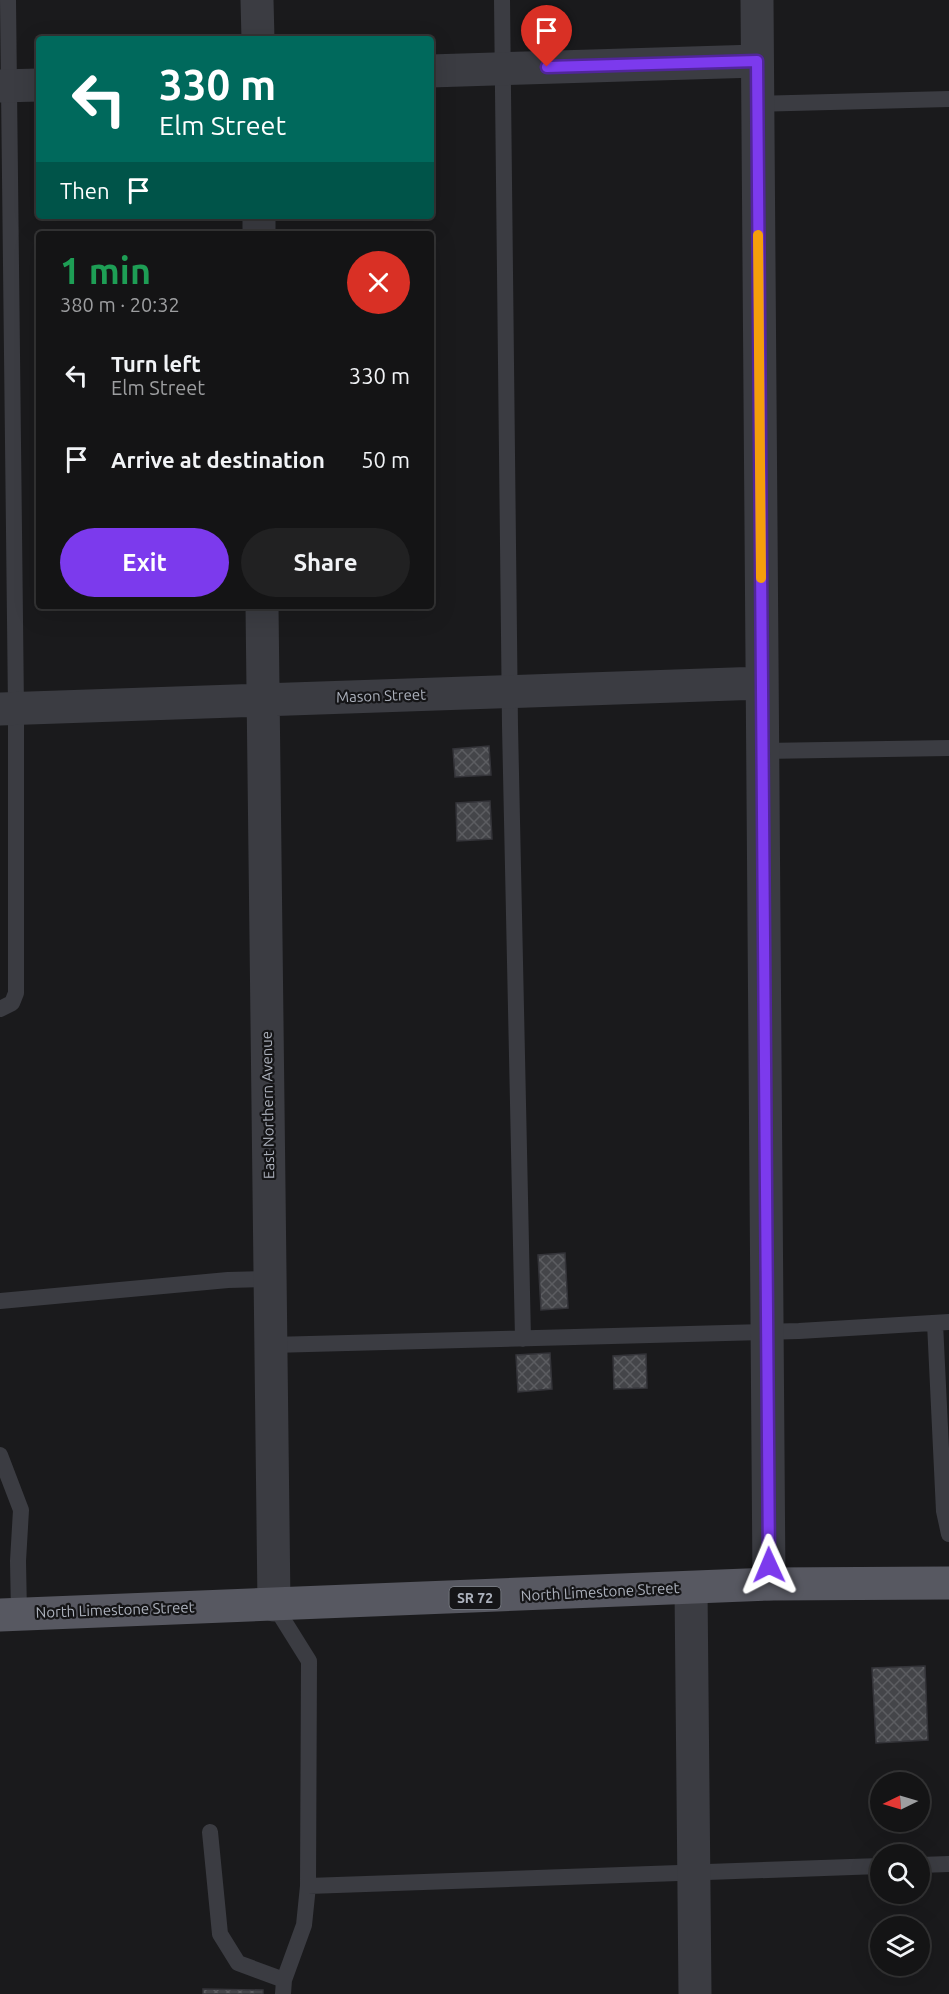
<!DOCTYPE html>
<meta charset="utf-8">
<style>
:root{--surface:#141415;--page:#212122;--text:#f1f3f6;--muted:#9d9ea0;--line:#333334;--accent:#7c3aed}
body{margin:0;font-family:Ubuntu,sans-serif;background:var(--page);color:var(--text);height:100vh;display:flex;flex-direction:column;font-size:22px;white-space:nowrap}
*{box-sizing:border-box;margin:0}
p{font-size:20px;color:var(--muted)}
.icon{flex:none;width:33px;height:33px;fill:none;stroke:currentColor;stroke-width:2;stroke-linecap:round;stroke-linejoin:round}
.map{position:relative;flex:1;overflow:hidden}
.sheet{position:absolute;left:36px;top:231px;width:398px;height:378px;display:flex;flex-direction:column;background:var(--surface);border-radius:6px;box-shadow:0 6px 24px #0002,0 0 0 2px var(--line)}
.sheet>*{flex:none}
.guide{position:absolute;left:36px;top:36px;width:398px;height:183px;border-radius:6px;box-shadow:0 6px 24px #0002,0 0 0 2px var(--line);background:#00695c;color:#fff;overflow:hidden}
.needle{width:39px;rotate:265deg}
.tools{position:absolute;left:870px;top:1772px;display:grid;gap:12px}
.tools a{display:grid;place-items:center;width:60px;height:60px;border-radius:50%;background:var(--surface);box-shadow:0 6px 24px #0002,0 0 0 2px var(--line);font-size:30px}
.pin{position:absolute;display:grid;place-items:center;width:51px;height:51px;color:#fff;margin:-62px -26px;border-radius:50% 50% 50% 0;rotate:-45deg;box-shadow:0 0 6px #0007}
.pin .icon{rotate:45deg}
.me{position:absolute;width:66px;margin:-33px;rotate:359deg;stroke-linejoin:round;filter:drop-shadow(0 0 4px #0008)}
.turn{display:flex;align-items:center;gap:21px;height:126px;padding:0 24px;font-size:27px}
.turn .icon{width:78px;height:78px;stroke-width:2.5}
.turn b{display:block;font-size:42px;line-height:51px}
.then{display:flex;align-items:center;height:57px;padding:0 24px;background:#0003;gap:12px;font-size:22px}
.round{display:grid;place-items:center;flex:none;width:63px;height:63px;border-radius:32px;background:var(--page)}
.summary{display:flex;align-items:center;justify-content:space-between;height:102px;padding:0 24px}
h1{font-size:36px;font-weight:600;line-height:45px;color:#1e9e55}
.primary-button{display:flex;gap:12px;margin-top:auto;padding:12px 24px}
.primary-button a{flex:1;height:69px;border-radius:36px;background:var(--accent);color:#fff;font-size:24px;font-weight:600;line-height:69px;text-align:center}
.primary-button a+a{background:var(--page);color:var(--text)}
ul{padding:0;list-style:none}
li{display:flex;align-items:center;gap:18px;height:84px;padding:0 24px}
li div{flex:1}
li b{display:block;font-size:22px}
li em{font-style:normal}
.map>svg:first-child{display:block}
.building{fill:url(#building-cross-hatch);stroke:#343439;stroke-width:1.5}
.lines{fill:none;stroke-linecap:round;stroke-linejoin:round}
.lane{stroke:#3b3c42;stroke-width:16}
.street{stroke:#3b3c42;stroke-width:33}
.primary{stroke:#575861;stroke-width:33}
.route-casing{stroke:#51269a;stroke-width:15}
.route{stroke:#7c3aed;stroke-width:10}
.slow{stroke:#f59e0b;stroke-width:10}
.labels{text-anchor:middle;stroke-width:4.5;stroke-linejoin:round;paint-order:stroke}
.shield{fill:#151517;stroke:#7f828a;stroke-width:1.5}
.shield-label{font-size:14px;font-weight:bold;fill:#acb1bc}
.street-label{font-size:15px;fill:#acb1bc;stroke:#151517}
</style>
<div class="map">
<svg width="949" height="1994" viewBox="0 0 949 1994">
<defs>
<pattern id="building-cross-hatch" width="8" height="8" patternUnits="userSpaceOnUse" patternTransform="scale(1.5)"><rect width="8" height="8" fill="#444549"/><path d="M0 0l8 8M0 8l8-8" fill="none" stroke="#5c5d61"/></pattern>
</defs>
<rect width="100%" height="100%" fill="#1a1a1c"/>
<path class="building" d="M489,746l2,29 -36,2 -2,-28z
M490,801l2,38 -35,2 -1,-38z
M565,1253l3,55 -27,2 -3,-55z
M550,1353l2,36 -34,3 -2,-37z
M646,1354l1,34 -33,1 -1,-33z
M925,1666l3,74 -52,3 -4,-75z
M203,1989l60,1v4h-60z"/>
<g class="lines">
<path class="lane" d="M502,0l8,726 13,613
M757,104l192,-5
M763,751l186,-3
M0,1009l12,-6 4,-10v-285l-8,-708
M0,1301l228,-21 42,-1
M935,1323l9,188 5,23
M271,1345l528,-14 150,-9
M0,1455l21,55 -3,51 1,53
M274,1605l35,56 -1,225 -4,39 -20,55 -1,14
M210,1832l10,102 18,29 46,17
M920,1865l29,-1
M308,1886l572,-20"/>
<path class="street" d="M257,0l1,39
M757,0l12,1584
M430,71l327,-10
M0,86l39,-1
M259,216v18
M262,606l12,999
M0,709l762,-26
M691,1588l4,406"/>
<path class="primary" d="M0,1615l769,-31 180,-1"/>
</g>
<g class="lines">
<defs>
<path id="route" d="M547,67l210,-6 12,1504"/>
</defs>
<use href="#route" class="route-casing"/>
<use href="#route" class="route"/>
<path class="slow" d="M758,235l3,343"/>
</g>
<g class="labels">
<rect class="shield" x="449.5" y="1587" width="51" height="22" rx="4.5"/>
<g class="shield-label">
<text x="475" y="1603">SR 72</text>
</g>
<g class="street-label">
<text transform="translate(381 696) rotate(-2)" y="5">Mason Street</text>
<text transform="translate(268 1105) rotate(-91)" y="5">East Northern Avenue</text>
<text transform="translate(600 1592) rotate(-3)" y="5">North Limestone Street</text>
<text transform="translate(115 1610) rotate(-2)" y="5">North Limestone Street</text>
</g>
</g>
</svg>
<div class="tools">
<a><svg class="needle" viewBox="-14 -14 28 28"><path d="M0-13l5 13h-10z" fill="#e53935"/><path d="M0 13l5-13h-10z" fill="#9d9ea0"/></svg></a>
<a><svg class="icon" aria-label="search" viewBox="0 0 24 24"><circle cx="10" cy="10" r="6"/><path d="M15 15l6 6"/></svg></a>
<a><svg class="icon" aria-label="layers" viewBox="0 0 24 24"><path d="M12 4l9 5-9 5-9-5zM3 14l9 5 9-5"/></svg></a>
</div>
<div class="pin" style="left:547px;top:67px;background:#d93025"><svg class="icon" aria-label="arrive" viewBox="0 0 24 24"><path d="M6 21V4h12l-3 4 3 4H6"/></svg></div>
<svg class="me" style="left:769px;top:1565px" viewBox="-20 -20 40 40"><path d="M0-17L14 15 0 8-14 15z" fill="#7c3aed" stroke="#fff" stroke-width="4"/></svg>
<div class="guide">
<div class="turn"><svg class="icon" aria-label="left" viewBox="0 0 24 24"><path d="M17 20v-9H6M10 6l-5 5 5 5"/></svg><div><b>330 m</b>Elm Street</div></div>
<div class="then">Then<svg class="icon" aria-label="arrive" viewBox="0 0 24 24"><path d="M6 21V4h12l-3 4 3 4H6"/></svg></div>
</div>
<section class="sheet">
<div class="summary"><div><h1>1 min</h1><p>380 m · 20:32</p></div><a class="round" style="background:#d93025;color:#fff"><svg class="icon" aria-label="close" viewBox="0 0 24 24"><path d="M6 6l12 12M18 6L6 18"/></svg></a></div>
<ul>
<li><svg class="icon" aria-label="left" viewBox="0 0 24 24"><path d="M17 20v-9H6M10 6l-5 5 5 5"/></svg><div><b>Turn left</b><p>Elm Street</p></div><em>330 m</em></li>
<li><svg class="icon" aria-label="arrive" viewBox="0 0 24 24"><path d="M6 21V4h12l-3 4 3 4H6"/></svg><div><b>Arrive at destination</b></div><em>50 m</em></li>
</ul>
<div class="primary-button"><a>Exit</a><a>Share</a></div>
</section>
</div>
